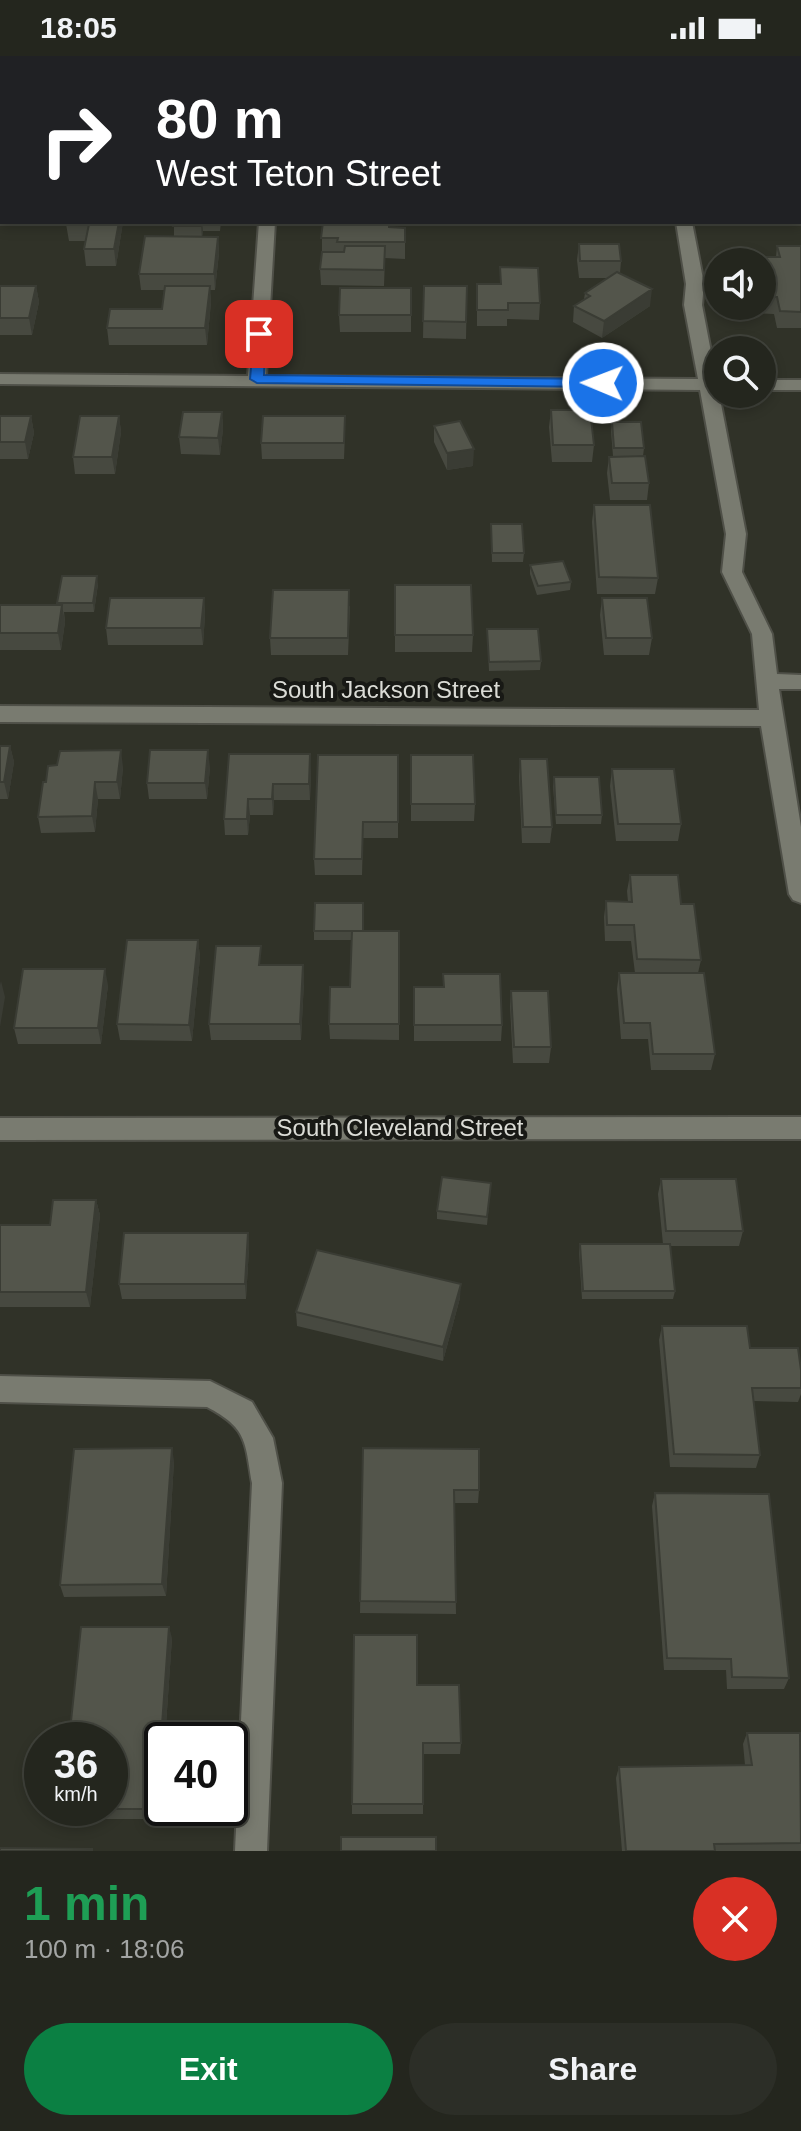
<!DOCTYPE html>
<meta charset="utf-8">
<style>
:root{--surface:#24261e;--page:#2c2e27;--text:#f1f3f6;--muted:#a3a5a4;--line:#41433c;--accent:#0b8043}
body{margin:0;font-family:Arial,sans-serif;background:var(--page);color:var(--text);height:100vh;display:flex;flex-direction:column;font-size:30px;white-space:nowrap}
*{box-sizing:border-box;margin:0}
p{font-size:26px;color:var(--muted)}
.icon{flex:none;width:44px;height:44px;fill:none;stroke:currentColor;stroke-width:2;stroke-linecap:round;stroke-linejoin:round}
.map{position:relative;height:1795px;overflow:hidden}
.sheet{display:flex;flex-direction:column;background:var(--surface);flex:1}
.sheet>*{flex:none}
.banner{position:absolute;left:0px;top:0px;width:802px;height:168px;box-shadow:0 4px 12px #0003,0 0 0 2px var(--line);background:#202124;color:#fff;overflow:hidden}
.tools{position:absolute;left:704px;top:192px;display:grid;gap:16px}
.tools a{display:grid;place-items:center;width:72px;height:72px;border-radius:50%;background:var(--surface);box-shadow:0 4px 12px #0003,0 0 0 2px var(--line);font-size:40px}
.speed{position:absolute;left:24px;top:1666px;display:flex;gap:16px;font-size:40px;font-weight:700;text-align:center}
.speed>*{display:grid;place-content:center;width:104px;height:104px;border-radius:50%;background:var(--surface);box-shadow:0 4px 12px #0003,0 0 0 2px var(--line);line-height:1}
.speed small{font-size:20px;font-weight:400}
.speed .limit{border:4px solid #111;border-radius:12px;background:#fff;color:#111}
.pin{position:absolute;display:grid;place-items:center;width:68px;height:68px;color:#fff;margin:-34px;border-radius:16px;box-shadow:0 4px 12px #0006}
.me{position:absolute;width:88px;margin:-44px;rotate:271deg;stroke-linejoin:round;filter:drop-shadow(0 0 6px #0008)}
.turn{display:flex;align-items:center;gap:28px;height:168px;padding:0 24px;font-size:36px}
.turn .icon{width:104px;height:104px;stroke-width:2.5}
.turn b{display:block;font-size:56px;line-height:68px}
.round{display:grid;place-items:center;flex:none;width:84px;height:84px;border-radius:42px;background:var(--page)}
.summary{display:flex;align-items:center;justify-content:space-between;height:136px;padding:0 24px}
h1{font-size:48px;font-weight:700;line-height:60px;color:#1e9e55}
.button{display:flex;gap:16px;margin-top:auto;padding:16px 24px}
.button a{flex:1;height:92px;border-radius:48px;background:var(--accent);color:#fff;font-size:32px;font-weight:700;line-height:92px;text-align:center}
.button a+a{background:var(--page);color:var(--text)}
.status{display:flex;justify-content:space-between;align-items:center;height:56px;padding:0 40px;background:var(--surface);direction:ltr}
.status svg{height:22px;fill:currentColor}
.map>svg:first-child{display:block}
.lines{fill:none;stroke-linecap:round;stroke-linejoin:round}
.minor-casing{stroke:#4f5048;stroke-width:4}
.minor{fill:#797b70;fill-rule:evenodd}
.wall{fill:#474940}
.shaded-wall{fill:#3a3c34}
.building{fill:#53554b;stroke:#3a3c34;stroke-width:2}
.route{fill:#1a73e8;stroke:#114b97;stroke-width:2}
.labels{text-anchor:middle;stroke-width:8;stroke-linejoin:round;paint-order:stroke}
.street-label{font-size:24px;fill:#dbdcd6;stroke:#181915}
</style>
<div class="status"><b>18:05</b><svg viewBox="0 0 49 12"><path d="M0 12V9h3v3zM5 12V6h3v6zM10 12V3h3v9zM15 12V0h3v12zM26 1h20v11H26zM47 4h2v5h-2z"/></svg></div>
<div class="map">
<svg width="801" height="1795" viewBox="0 0 801 1795">
<rect width="100%" height="100%" fill="#303228"/>
<g class="lines">
<defs>
<path id="minor" d="M271,0h16v2h-16z
M649,0h16v2h-16z
M259,166h16l-9,154 432,3 -14,-74 2,-21 -10,-62h16l12,62 -2,21 44,229 -4,38 30,62 5,40 24,1v14h-22l22,138v76l-8,-3 -4,-6 -28,-168 -761,-4v-16l759,4 -7,-76 -30,-62 4,-38 -26,-144 -700,-6v-10l248,2z
M762,324h39v10h-39z
M801,1061v22l-801,1v-22z
M0,1320l210,5 42,21 21,36 9,45 -15,368h-32l17,-368c-7,-42 -5,-55 -45,-76l-207,-5z"/>
</defs>
<use href="#minor" class="minor-casing"/>
<use href="#minor" class="minor"/>
</g>
<path class="wall" d="M0,0h19v2h-17v12l-2,6z
M172,0h50v2h-50z
M726,0h37v2h-37z
M0,93h2v38h-2z
M0,134h2v31h-2z
M123,166l-7,44h-30l-2,-17 2,-8h-17l-3,-17z
M174,166h47l-1,9h-17l-1,5 16,1 1,16 -4,37h-5l1,12 -4,43h-98l-2,-17 55,-19 2,-19h-23l-2,-16 35,-38z
M321,166h68v5l16,1v31l-20,-1 -1,28 -63,-1 -1,-16 2,-17v-28h-1z
M579,188l42,17 -1,12 30,33 -48,32 -29,-16 1,-16 10,-7 1,-6 23,-15h-29l-2,-18z
M777,190h24v82h-24l-3,-14 -22,-1 -1,-7h11v-44h-15v-5h29z
M500,211l40,36 -1,17 -32,-1v7h-30v-42h23z
M0,230h36l3,16 -7,33h-32z
M424,230h43l-1,53 -43,-1z
M411,232v44h-71l-1,-17z
M551,354l43,35 -2,17h-40l-3,-35z
M222,356l1,17 -3,26 -39,-1 -2,-17z
M0,360h31l3,17 -6,26h-28z
M119,360l2,16 -6,42h-40l-2,-17z
M612,366l32,26 -1,8 6,27 -2,17h-37l-3,-27 2,-16 4,-1 -2,-25z
M434,370l39,40 -26,4 -13,-28z
M345,377l-1,26h-82l-1,-16z
M594,449l64,73 -3,16h-58l-5,-72z
M491,468l33,29 -1,9h-31z
M530,509l41,17 -1,8 -33,5 -7,-21z
M98,528l-4,28h-30l1,10 -4,28h-61v-45h58l-1,-2z
M395,529l78,50 -1,17h-77z
M204,542l1,17 -2,30h-95l-2,-17z
M602,542l50,40 -3,17h-45l-4,-40z
M350,550l-2,49h-77l-1,-17z
M487,573l54,32 -1,9 -51,1z
M0,690h10l4,16 -6,37h-8z
M229,698l82,17 -1,29h-36l-1,15h-23l-2,20h-23l-1,-16z
M398,699v83h-35l-1,37h-47l-1,-16z
M411,699l64,49 -1,17h-63z
M520,703l32,68 -2,16h-28l-3,-67z
M123,711l-3,32h-22l-3,33 -54,1 -3,-16z
M210,711l-3,32h-58l-2,-16z
M612,713l69,55 -3,17h-62l-6,-55z
M554,721l48,38 -1,9h-45l-3,-38z
M630,819l51,29 20,56 -3,13 17,81 -4,16h-60l-3,-31h-27l-4,-50 2,-16h16l-4,-32h-26l-1,-24 2,-16 22,1 -1,-11z
M314,875h85v109l-69,-1 -1,-15 21,-37 1,-47h-37z
M198,884l2,17 -8,84 -72,-1 -3,-16z
M262,909h41l1,16 -3,59h-90l-2,-16z
M108,929l-7,59h-83l-4,-16z
M414,931h29l59,38 -1,16h-87z
M511,935l40,56 -2,16h-36l-3,-57z
M661,1123l82,52 -4,15h-69l5,45 -2,8h-91l-3,-47 1,-8h83l-5,-50z
M491,1127l-4,42 -50,-6v-8z
M96,1144l4,15 -10,92h-90v-82h50z
M248,1177l1,15 -3,51h-124l-3,-15z
M460,1242l-17,63 -146,-35 -1,-14z
M662,1270l88,22 51,22v24l-3,8 -44,-1 6,54 -4,13 -86,-1 -11,-127z
M363,1392l116,42 -1,13h-24l2,111 -96,-1z
M174,1405l-8,135 -102,1 -4,-12z
M655,1437l134,185 -5,11h-57l-1,-19h-62l-12,-164z
M172,1582l-7,102h-3l-3,79h-93l-4,-10z
M417,1629l44,58 -1,11h-37v60h-71v-10z
M747,1677l54,4v114h-179l-6,-73 3,-11 126,-2 -2,-21z"/>
<path class="shaded-wall" d="M119,166h4l-7,44 -2,-17z
M201,166h1l1,9 -1,11z
M218,181l1,16 -4,37 -1,-16z
M36,230l3,16 -7,33 -3,-17z
M210,230l1,16 -4,43 -2,-17z
M652,233l-2,17 -48,32 2,-17z
M222,356l1,17 -3,26 -2,-17z
M31,360l3,17 -6,26 -3,-17z
M119,360l2,16 -6,42 -3,-17z
M474,393l-1,17 -26,4v-17z
M97,520l1,8 -4,28 -1,-9z
M204,542l1,17 -2,30 -2,-17z
M62,549l3,17 -4,28 -3,-17z
M10,690l4,16 -6,37 -4,-17z
M121,694l2,17 -3,32 -3,-17z
M208,694l2,17 -3,32 -2,-16z
M310,698l1,17 -1,29 -1,-16z
M95,726l3,17 -3,33 -3,-16z
M273,728l1,16 -1,15 -1,-16z
M248,743l2,16 -2,20 -1,-16z
M198,884l2,17 -8,84 -3,-16z
M303,909l1,16 -3,59 -1,-16z
M105,913l3,16 -7,59 -3,-16z
M1,925l4,16 -5,30v-42z
M96,1144l4,15 -10,92 -4,-15z
M248,1177l1,15 -3,51 -1,-15z
M461,1228l-1,14 -17,63v-14z
M172,1392l2,13 -8,135 -4,-12z
M169,1571l3,11 -7,102h-3v38l-3,41 -3,-10z"/>
<path class="building" d="M330,0h50v2h-50z
M512,0h54v1h-53z
M0,93h2v22h-2z
M0,134h2v15h-2z
M67,166h52l-5,27h-30l5,-25h-23z
M174,166h27l-1,4h-27z
M323,166h66v5l16,1v14h-68l1,-4h-17z
M145,180l73,1 -4,37h-75z
M579,188h40l2,17h-41z
M345,190h40l-1,24 -64,-1 2,-17h22z
M777,190h24v66l-21,-1 -3,-14h-15v-35h-14l-1,-5h33z
M500,211l38,1 2,35h-32v7h-31v-26h24z
M617,216l35,17 -48,32 -30,-15 16,-10 -5,-3z
M0,230h36l-7,32h-29z
M165,230h45l-5,42h-98l3,-19h52z
M424,230h43l-1,36 -43,-1z
M340,232h71v27h-72z
M551,354h39l4,35h-41z
M183,356h39l-4,26 -39,-1z
M0,360h31l-6,26h-25z
M80,360h39l-7,41h-39z
M263,360h82l-1,27h-83z
M460,365l14,28 -27,4 -13,-27z
M612,366h29l3,26h-30z
M645,400l4,27h-37l-3,-26z
M594,449h56l8,73 -59,-1z
M491,468h31l2,29h-32z
M563,505l8,21 -33,4 -8,-21z
M62,520h35l-4,27h-36z
M395,529h76l2,50h-78z
M273,534h76l-1,48h-78z
M110,542h94l-3,30h-95z
M602,542h45l5,40h-46z
M0,549h62l-4,28h-58z
M487,573h51l3,32 -52,1z
M0,690h10l-6,36h-4z
M121,694l-4,32h-22l-3,34 -54,1 5,-35h3l2,-16 9,-1 3,-14z
M150,694h58l-3,33h-58z
M229,698h81l-1,30h-36l-1,15h-24l-1,20h-23z
M318,699h80v67h-35l-1,37h-48z
M411,699h62l2,49h-64z
M520,703h27l5,68h-29z
M612,713h62l7,55h-63z
M554,721h45l3,38h-46z
M630,819h48l3,29h13l7,56 -64,-1 -3,-34h-27l-1,-24 26,1z
M315,847h48v28h-49z
M352,875h47v93h-70l1,-37h20z
M127,884h71l-9,85 -72,-1z
M216,890h45l-2,19h44l-3,59h-91z
M23,913h82l-7,59h-84z
M619,917h85l11,81h-62l-3,-31h-26z
M443,918h57l2,51h-88v-38h30z
M511,935h37l3,56h-37z
M442,1121l49,6 -4,34 -50,-6z
M661,1123h75l7,52h-77z
M53,1144h43l-10,92h-86v-67h50z
M124,1177h124l-3,51h-126z
M580,1188h90l5,47h-92z
M317,1194l144,34 -18,63 -147,-35z
M662,1270h85l3,22h48l3,22v18h-49l8,67 -86,-1z
M172,1392l-10,136 -102,1 14,-136z
M363,1392l116,1v41h-25l2,112 -96,-1z
M655,1437l114,1 20,184 -57,-1 -1,-18 -64,-1z
M81,1571h88l-13,182h-94v-1h48v-68h-41z
M354,1579h63v50h42l2,58h-38v61h-71z
M747,1677h53l1,110 -87,1 1,7h-89l-7,-84 133,-2z
M341,1781h95v14h-95z
M0,1792l92,1v2h-92z"/>
<path class="route" d="M254,276l12,2 -2,41 339,4 7,4 -7,4 -346,-4 -7,-4z"/>
<g class="labels">
<g class="street-label">
<text x="386" y="642">South Jackson Street</text>
<text x="400" y="1080">South Cleveland Street</text>
</g>
</g>
</svg>
<div class="tools">
<a><svg class="icon" aria-label="sound" viewBox="0 0 24 24"><path d="M4 9h4l5-4v14l-5-4H4zM17 9q2 3 0 6"/></svg></a>
<a><svg class="icon" aria-label="search" viewBox="0 0 24 24"><circle cx="10" cy="10" r="6"/><path d="M15 15l6 6"/></svg></a>
</div>
<div class="speed"><div>36<small>km/h</small></div><div class="limit">40</div></div>
<div class="pin" style="left:259px;top:278px;background:#d93025"><svg class="icon" aria-label="arrive" viewBox="0 0 24 24"><path d="M6 21V4h12l-3 4 3 4H6"/></svg></div>
<svg class="me" style="left:603px;top:327px" viewBox="-20 -20 40 40"><circle r="17" fill="#1a73e8" stroke="#fff" stroke-width="3"/><path d="M0-11L8 9 0 5-8 9z" fill="#fff"/></svg>
<div class="banner">
<div class="turn"><svg class="icon" aria-label="right" viewBox="0 0 24 24"><path d="M7 20v-9h11M14 6l5 5-5 5"/></svg><div><b>80 m</b>West Teton Street</div></div>
</div>
</div>
<section class="sheet">
<div class="summary"><div><h1>1 min</h1><p>100 m · 18:06</p></div><a class="round" style="background:#d93025;color:#fff"><svg class="icon" aria-label="close" viewBox="0 0 24 24"><path d="M6 6l12 12M18 6L6 18"/></svg></a></div>
<div class="button"><a>Exit</a><a>Share</a></div>
</section>
